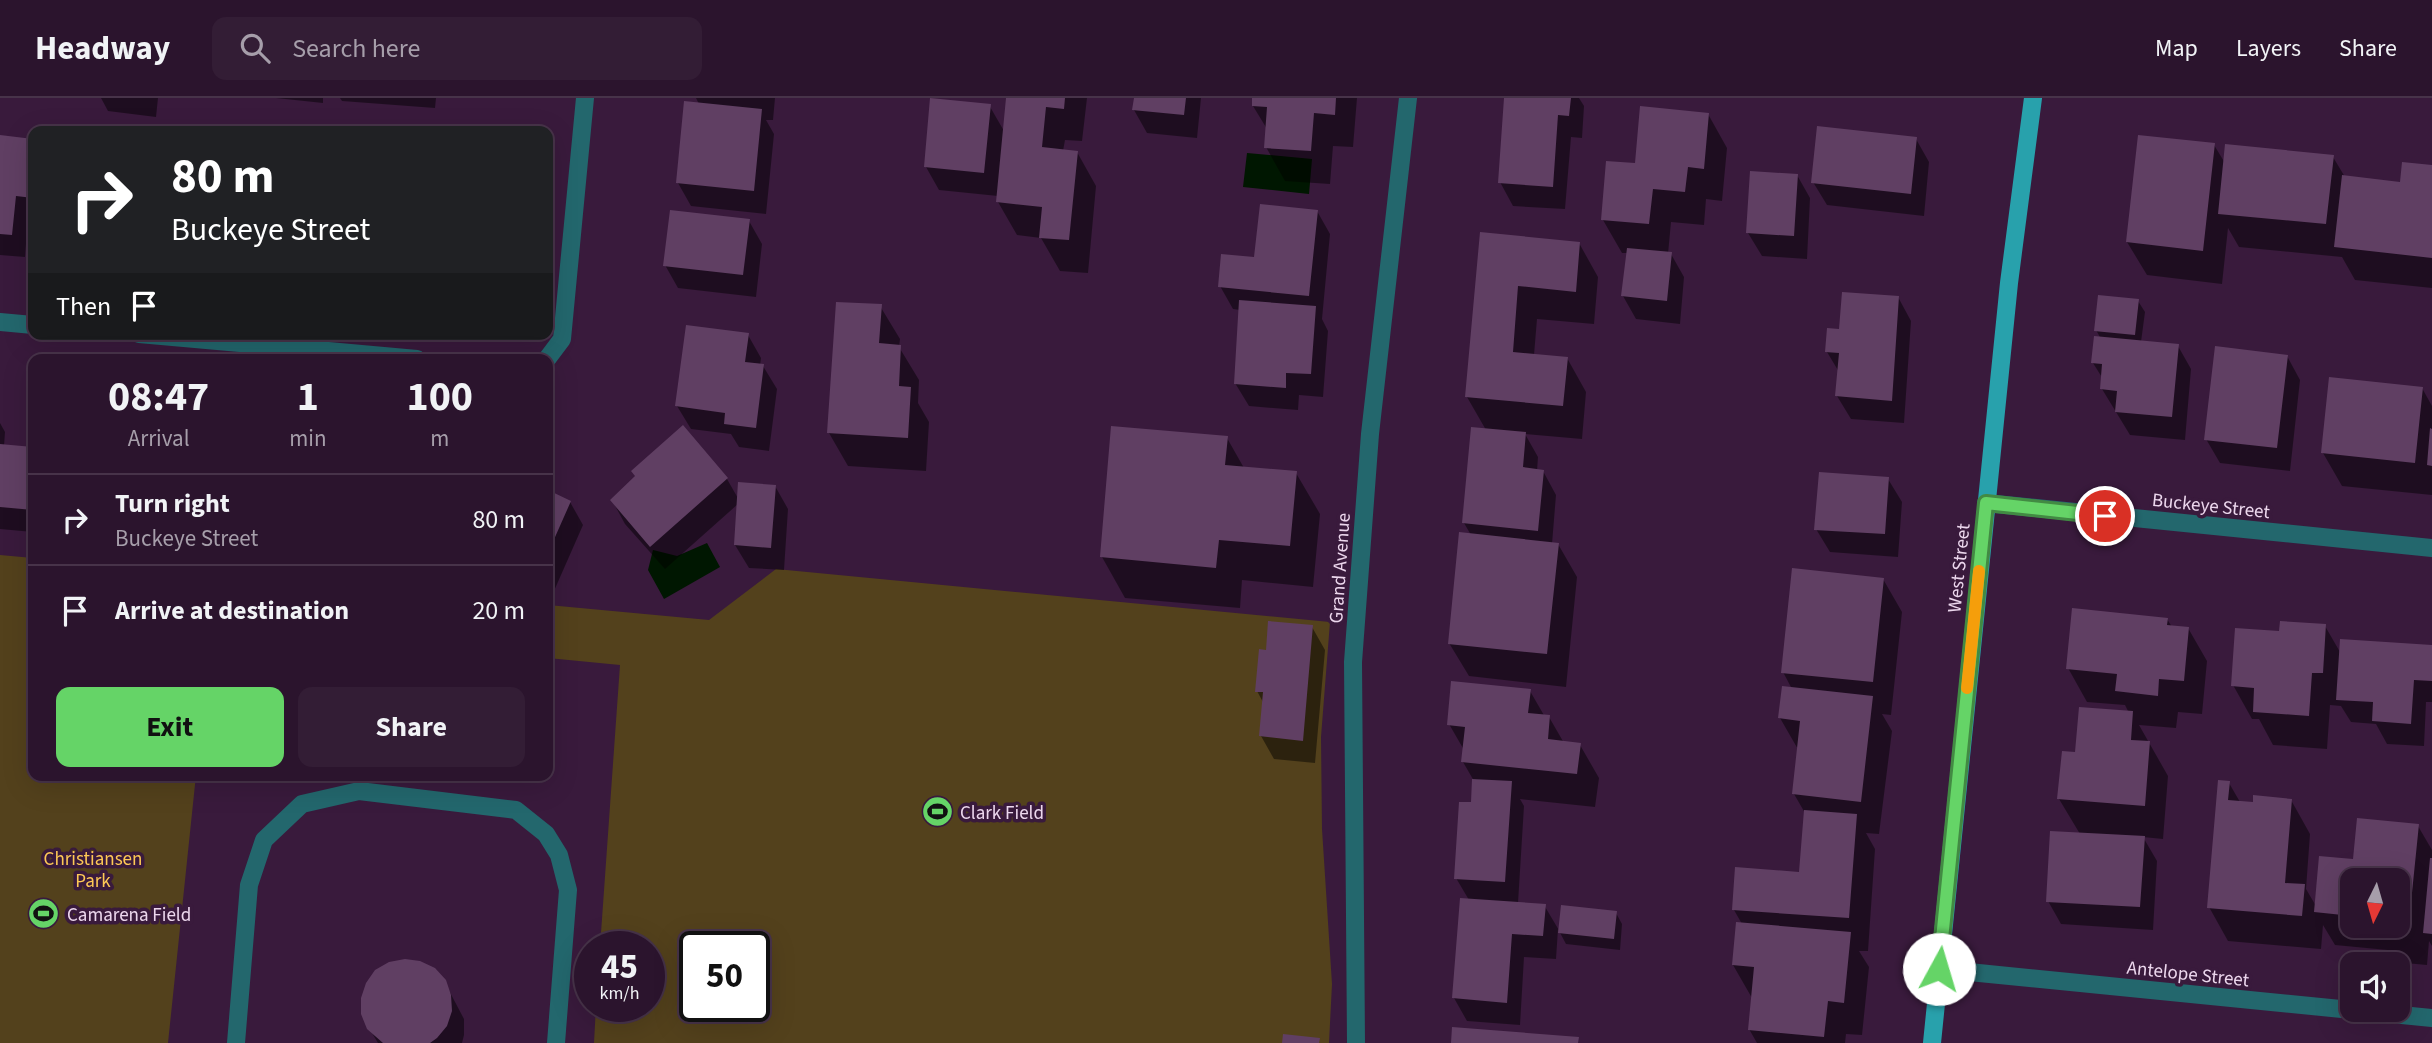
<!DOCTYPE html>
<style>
:root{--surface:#2b142d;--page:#331d35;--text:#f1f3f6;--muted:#a69eaa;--line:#473349;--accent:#65d467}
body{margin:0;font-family:"Source Sans 3",sans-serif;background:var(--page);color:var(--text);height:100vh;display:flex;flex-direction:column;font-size:26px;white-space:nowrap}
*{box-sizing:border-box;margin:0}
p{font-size:23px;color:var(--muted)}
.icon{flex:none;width:38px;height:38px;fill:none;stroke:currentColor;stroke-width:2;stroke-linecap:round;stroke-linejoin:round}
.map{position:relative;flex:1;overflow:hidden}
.sheet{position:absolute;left:28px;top:256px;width:525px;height:427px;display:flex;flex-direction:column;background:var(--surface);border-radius:14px;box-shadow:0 7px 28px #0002,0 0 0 2px var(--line)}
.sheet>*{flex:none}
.top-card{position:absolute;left:28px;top:28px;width:525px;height:214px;border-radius:14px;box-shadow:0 7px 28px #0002,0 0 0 2px var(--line);background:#202124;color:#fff;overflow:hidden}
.needle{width:46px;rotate:185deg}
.fabs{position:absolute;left:2340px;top:770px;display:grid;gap:14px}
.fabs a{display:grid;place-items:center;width:70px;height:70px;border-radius:14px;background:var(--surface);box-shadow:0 7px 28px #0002,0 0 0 2px var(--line);font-size:35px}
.speed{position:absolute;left:574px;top:833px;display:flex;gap:14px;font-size:35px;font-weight:700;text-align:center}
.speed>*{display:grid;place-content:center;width:91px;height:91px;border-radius:50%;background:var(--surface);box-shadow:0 7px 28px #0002,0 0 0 2px var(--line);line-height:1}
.speed small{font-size:18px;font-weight:400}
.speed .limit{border:4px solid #111;border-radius:10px;background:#fff;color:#111}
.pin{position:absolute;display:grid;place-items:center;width:60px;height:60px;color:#fff;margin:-30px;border:4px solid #fff;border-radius:50%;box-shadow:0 2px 7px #0007}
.me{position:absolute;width:77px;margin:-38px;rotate:6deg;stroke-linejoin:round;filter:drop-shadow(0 0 5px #0008)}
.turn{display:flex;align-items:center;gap:24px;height:147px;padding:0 28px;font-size:32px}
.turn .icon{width:91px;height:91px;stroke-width:2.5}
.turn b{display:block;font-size:49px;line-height:60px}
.then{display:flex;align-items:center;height:66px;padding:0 28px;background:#0003;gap:14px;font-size:26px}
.eta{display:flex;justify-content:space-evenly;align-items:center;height:119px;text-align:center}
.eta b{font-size:42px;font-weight:700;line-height:49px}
.primary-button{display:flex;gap:14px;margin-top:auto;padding:14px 28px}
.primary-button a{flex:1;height:80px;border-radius:14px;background:var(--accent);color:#111;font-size:28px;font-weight:700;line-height:80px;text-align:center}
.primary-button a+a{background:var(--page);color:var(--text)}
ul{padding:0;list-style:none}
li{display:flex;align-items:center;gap:21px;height:91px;padding:0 28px;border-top:2px solid var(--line)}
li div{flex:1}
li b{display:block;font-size:26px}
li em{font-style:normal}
header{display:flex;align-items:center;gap:42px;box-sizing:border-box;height:98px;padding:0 35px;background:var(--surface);border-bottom:2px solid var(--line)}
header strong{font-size:33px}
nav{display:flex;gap:38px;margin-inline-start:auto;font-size:24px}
.search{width:490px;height:63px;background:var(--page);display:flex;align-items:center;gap:18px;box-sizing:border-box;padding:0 24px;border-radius:14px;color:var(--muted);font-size:26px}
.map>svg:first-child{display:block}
.green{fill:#53411c;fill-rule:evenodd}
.water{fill:#001701}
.shadow{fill:#0007;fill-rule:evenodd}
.building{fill:#603f63}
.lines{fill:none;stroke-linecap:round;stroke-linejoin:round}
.minor{stroke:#23676d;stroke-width:18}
.major{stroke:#28a1ac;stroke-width:18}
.route-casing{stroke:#428a43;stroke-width:18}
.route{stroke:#65d467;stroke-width:12}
.slow{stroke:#f59e0b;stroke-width:12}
.labels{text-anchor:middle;stroke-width:7;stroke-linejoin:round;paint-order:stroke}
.street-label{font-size:19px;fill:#ecd7ed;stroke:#391a3c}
.poi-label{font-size:19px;fill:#ecd7ed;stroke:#391a3c;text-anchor:start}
.park-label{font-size:19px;fill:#fec955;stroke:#391a3c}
</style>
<header>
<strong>Headway</strong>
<div class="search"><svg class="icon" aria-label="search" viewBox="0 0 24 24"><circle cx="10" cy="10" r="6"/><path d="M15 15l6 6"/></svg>Search here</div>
<nav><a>Map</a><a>Layers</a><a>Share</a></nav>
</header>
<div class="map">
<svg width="2432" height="945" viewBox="0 0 2432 945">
<rect width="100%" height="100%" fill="#391a3c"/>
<path class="green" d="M0,457l33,3v217h163l-28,268h-168z
M776,471l554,53 -9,115 1,92 10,155 -3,59h-735l2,-37h53v-59h-49l20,-282 -72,-7v-53l161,15zM695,849h59v59h-59z"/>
<path class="water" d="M1247,55l65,6 -3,35 -66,-7z
M707,445l13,24 -56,32 -16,-29 5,-20 24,6z"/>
<path class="shadow" d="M101,0h57l-2,19 -48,-6z
M276,0h47v5z
M340,0h96l-1,10 -93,-7z
M696,0h79l-2,22h-7l8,14 -8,80 -75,-8 -13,-23 21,-79z
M1008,0h79l-5,43 -17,-1 -2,11 14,1 19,34 -8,87 -28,-2 -19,-33 -24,-3 -19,-33v-6l-59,-6 -13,-23 63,-62 15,26z
M1135,0h66l-4,40 -50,-5 -13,-23z
M1254,0h103l-4,49 -20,-1 -3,38 -45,-3 -19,-34 1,-18 -14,-23z
M1506,0h73l5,8 -2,32 -11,-1 -6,72 -52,-3 -13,-24z
M1708,16l19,34 -5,53 -16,-2 -2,26 -33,-3 -3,32h3l13,23 -4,47 -44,-5 -13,-23 5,-43h-6l-19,-33 34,-55z
M0,39l33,3v79l-5,-1 -3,39 -25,-2z
M1916,41l13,23 -5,54 -97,-11 -14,-23z
M2214,47l11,18 108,-6 12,20 57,7 30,-17v121l-77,-8 -13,-23 -103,-10 -11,-19 -6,56 -75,-9 -20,-33z
M1797,77l13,23 -3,61 -45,-3 -14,-23z
M1317,113l13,23 -8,85 6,12 -5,66 -24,-2 -1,15 -49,-4 -14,-23 5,-73 -7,-1 -13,-23z
M749,123l13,23 -6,53 -78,-9 -13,-23z
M1482,136l97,9 19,34 -4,47 -57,-5 -3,36 33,3 19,34 -4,47 -57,-5 13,23 -1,14h6l13,24 -4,49h6l19,33 -11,110 -97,-11 -20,-33 22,-108 -7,-12 22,-93 -19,-33z
M1898,199l13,24 -7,102 -53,-4 -14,-23 2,-24 -12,-20 14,-22z
M2138,203l7,11 -4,30 37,4 13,23 -6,71 -55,-5 -28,-46 1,-10 -10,-16 8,-24 -5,-9z
M880,208l20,33 -1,8 20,33 -1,23 11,19 -3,49 -78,-5 -19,-33z
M748,237l13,23 -1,8h3l14,23 -8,62 -30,-4 -8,-13 -40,-5 -14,-23z
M2287,258l13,24 -10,91 -70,-8 -14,-24z
M2422,290l10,18v89l-90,-9 -19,-33z
M0,325l5,9 -1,14 29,3v83l-33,-3z
M683,330l44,51 12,21 36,-14 13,23 -4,61 -35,-2 -14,-23 3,-41 -73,65 -40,-45 -13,-24z
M1227,340l17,30 52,5 24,41 -7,73 -71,-7 -2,28 -115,-10 -23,-41z
M1888,381l14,23 -4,55 -68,-5 -14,-23z
M548,394l22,10 13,23 -33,75 -2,-1z
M1883,481l19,33 -11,103 -9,-1 10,17 -13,103 -13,-1 9,16 -7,102h-9l10,16 -7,68 -16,-1 -1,9h-88l-8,-14 3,-31 -19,-33 9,-41 -8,-14 67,-37 4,-60 -11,-19 5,-43 -19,-33 12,-29 -9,-17z
M2167,521l5,8 16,1 19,33 -5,53 -24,-2 -2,16 -37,-3 29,51 -5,63 -20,-2 14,24 -4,69 -92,-6 -13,-23 32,-67 -21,-35 18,-46 52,-40 -4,-8 -38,-3 -19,-34z
M2325,528l15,26 92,-6v56h-6l-2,44 -37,-2 -11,-20 -25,-2 -10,-16 -11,-1 -3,44 -54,-4 -14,-26h-7l-19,-34 48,-52z
M1312,529l13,23 -10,113 -41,-4 -13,-23 3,-32 -7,-13 10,-39z
M1530,593l15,26h4l15,26 16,2 19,33 -4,29 -75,-8 4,7 -6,97 26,2 16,27 56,-19 6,11 -2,26 -54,-6 -8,-15 -2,30 -32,-2 -4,68 -53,-4 -13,-23 15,-98 -13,-22 16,-74 2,-23 -11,-19 1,-12 -15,-26z
M2229,685l11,19 14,2 37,-4 19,34 -4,55 10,17 39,-45 63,-35 14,24v96l-3,-5 -2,24 -22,-2 -7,-12 -63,-6 -12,-20 -2,24 -93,-8 -19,-34zM2352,782h46v46h-46z
M444,883l20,38v16l-2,8h-84l-9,-15z"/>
<path class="building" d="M930,0l61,6 -7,69 -60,-6z
M1006,0h59l-1,11 -18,-2 -4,40 36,4 -9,89 -30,-2 3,-31 -46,-5z
M1134,0h52l-2,17 -52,-5z
M1252,0h84l-1,17 -21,-2 -3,38 -47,-3 3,-41 -15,-1z
M1504,0h67l-2,18 -11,-1 -5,72 -55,-4z
M684,3l78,8 -8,82 -78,-8z
M1640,8l69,7 -5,56 -16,-2 -3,25 -32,-3 -4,35 -48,-4 5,-59 29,2z
M1817,28l100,11 -6,57 -100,-11z
M0,37l33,4v59l-17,-2 -4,39 -12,-1z
M2138,37l77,8 -12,108 -77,-9z
M2225,46l109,11 -8,69 -108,-10z
M2402,64l30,3v93l-98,-11 8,-72 58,7z
M1750,73l48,3 -4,62 -48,-3z
M1260,106l58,6 -9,86 -91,-9 3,-33 33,3z
M670,112l80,9 -7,56 -80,-9z
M1480,134l100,10 -4,50 -58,-6 -5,66 55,5 -5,49 -98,-9z
M1627,150l45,4 -5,49 -46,-5z
M1842,194l57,4 -7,105 -57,-5 4,-43 -14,-1 2,-24 12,1z
M2098,197l41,4 -4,36 -41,-4z
M1239,202l77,6 -5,68 -25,-1v15l-52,-4z
M836,204l46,2 -3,39 22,2 -2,41 12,1 -3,51 -81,-5z
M686,227l63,8 -4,29 19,2 -8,64 -32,-4 1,-11 -50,-7z
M2094,238l85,8 -7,73 -57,-5 2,-21 -17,-2 2,-25 -11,-1z
M2215,248l73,9 -11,93 -73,-8z
M2329,279l94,10 -8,76 -94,-10z
M683,327l45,53 -78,69 -40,-47 25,-24 -4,-5z
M1111,328l117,10 -3,29 72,6 -7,75 -71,-6 -3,28 -116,-11z
M1471,329l55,5 -3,35 21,3 -6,61 -76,-8z
M2430,330l2,1v37l-5,-1z
M0,346l33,3v63l-33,-3z
M1819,374l70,5 -4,57 -71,-4z
M738,384l38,3 -5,63 -37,-3z
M548,392l23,11 -23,52z
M1459,434l100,11 -12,111 -99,-10z
M1792,470l92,10 -11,104 -92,-9z
M2072,510l96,10 -1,7 22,2 -5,54 -25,-2 -1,17 -43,-5 2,-17 -51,-5z
M1268,523l45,4 -10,116 -44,-5 4,-44h-8l4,-43 7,1z
M2280,523l46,3 -3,49h-11l-3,43 -56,-4 1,-24 -23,-2 4,-58 44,3z
M2340,541l92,6v36l-18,-1 -3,44 -39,-3 1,-19 -37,-2z
M1451,583l80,8 -3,24 22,2 -2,24 33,4 -4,31 -116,-12 4,-35 -18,-2z
M1782,588l91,10 -12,106 -69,-8 8,-73 -22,-3z
M2079,609l54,4 -2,29 19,1 -5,65 -88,-7 5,-48 13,1z
M1472,681l40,2 -7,101 -51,-3 5,-77h12z
M2218,682l12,1 -2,19 25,2v-7l39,4 -7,84 20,1 -3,32 -95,-8z
M1804,712l53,4 -8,104 -117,-8 3,-43 64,5z
M2357,720l62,6 -11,108 -24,-2v-4h14v-46h-46v36l-38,-4 5,-56 34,3z
M2050,733l95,5 -5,71 -94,-5z
M2430,760h2v76l-9,-1z
M1460,800l86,6 -3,32 -31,-2 -5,69 -55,-5z
M1561,807l56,6 -3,28 -56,-6z
M1736,824l115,10 -7,71 -16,-2 -4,36 -76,-7 6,-63 -22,-2z
M405,861l15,2 15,7 11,12 5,15 1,16 -5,15 -10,12 -7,5h-47l-16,-14 -6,-15v-16l5,-15 9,-13 14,-8z
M1452,929l127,10 -1,6h-127z
M1283,936l37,4 -1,5h-37z"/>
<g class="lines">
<path class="minor" d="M0,224l33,3
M139,236l278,25
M547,261l15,-20 23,-241
M1986,405l446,45
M1939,871l493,49
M236,945l13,-158 15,-45 38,-36 57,-13 157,19 30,24 13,21 9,35 -12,153
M1356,945l-3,-381 17,-228 38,-336"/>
<path class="major" d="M1932,945l77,-760 24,-185"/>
</g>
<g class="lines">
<defs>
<path id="route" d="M1939,871l47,-466 119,13"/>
</defs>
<use href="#route" class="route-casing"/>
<use href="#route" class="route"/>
<path class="slow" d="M1967,590l12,-117"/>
</g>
<defs>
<symbol id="stadium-disc" viewBox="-11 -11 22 22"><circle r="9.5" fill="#65d467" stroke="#391a3c"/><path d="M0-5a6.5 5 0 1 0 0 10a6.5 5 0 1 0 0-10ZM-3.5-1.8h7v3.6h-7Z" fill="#111"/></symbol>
</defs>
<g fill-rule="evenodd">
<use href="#stadium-disc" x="920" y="696" width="35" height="35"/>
<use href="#stadium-disc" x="26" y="798" width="35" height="35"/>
</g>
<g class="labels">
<g class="street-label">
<text transform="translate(2211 407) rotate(6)" y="7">Buckeye Street</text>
<text transform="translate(1339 470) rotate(-86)" y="7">Grand Avenue</text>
<text transform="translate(1958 470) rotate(-84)" y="7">West Street</text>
<text transform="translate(2188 875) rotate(6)" y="7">Antelope Street</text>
</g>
<g class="poi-label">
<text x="960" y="721">Clark Field</text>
<text x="67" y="823">Camarena Field</text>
</g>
<g class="park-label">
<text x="93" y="767">Christiansen<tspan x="93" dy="22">Park</tspan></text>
</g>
</g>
</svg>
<div class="fabs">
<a><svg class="needle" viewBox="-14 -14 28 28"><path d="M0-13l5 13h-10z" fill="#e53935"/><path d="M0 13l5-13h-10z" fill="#a69eaa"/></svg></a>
<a><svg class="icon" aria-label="sound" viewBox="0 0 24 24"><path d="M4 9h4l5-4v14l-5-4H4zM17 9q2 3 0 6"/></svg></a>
</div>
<div class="speed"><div>45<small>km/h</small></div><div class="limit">50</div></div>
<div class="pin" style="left:2105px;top:418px;background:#d93025"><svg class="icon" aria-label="arrive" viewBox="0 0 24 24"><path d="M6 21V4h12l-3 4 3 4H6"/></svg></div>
<svg class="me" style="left:1939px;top:871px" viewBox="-20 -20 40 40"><circle r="19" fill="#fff"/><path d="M0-13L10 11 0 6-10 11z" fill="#65d467"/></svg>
<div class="top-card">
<div class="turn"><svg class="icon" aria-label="right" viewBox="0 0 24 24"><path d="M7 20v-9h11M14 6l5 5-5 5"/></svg><div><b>80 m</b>Buckeye Street</div></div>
<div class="then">Then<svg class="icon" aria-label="arrive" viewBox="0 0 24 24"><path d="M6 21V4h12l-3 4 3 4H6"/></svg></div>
</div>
<section class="sheet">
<div class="eta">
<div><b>08:47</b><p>Arrival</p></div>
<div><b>1</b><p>min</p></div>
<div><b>100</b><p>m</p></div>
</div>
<ul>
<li><svg class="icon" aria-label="right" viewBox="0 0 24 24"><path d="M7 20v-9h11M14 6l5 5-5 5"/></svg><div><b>Turn right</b><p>Buckeye Street</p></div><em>80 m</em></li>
<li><svg class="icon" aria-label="arrive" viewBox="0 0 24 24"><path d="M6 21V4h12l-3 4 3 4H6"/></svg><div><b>Arrive at destination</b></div><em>20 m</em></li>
</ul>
<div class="primary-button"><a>Exit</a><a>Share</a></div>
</section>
</div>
